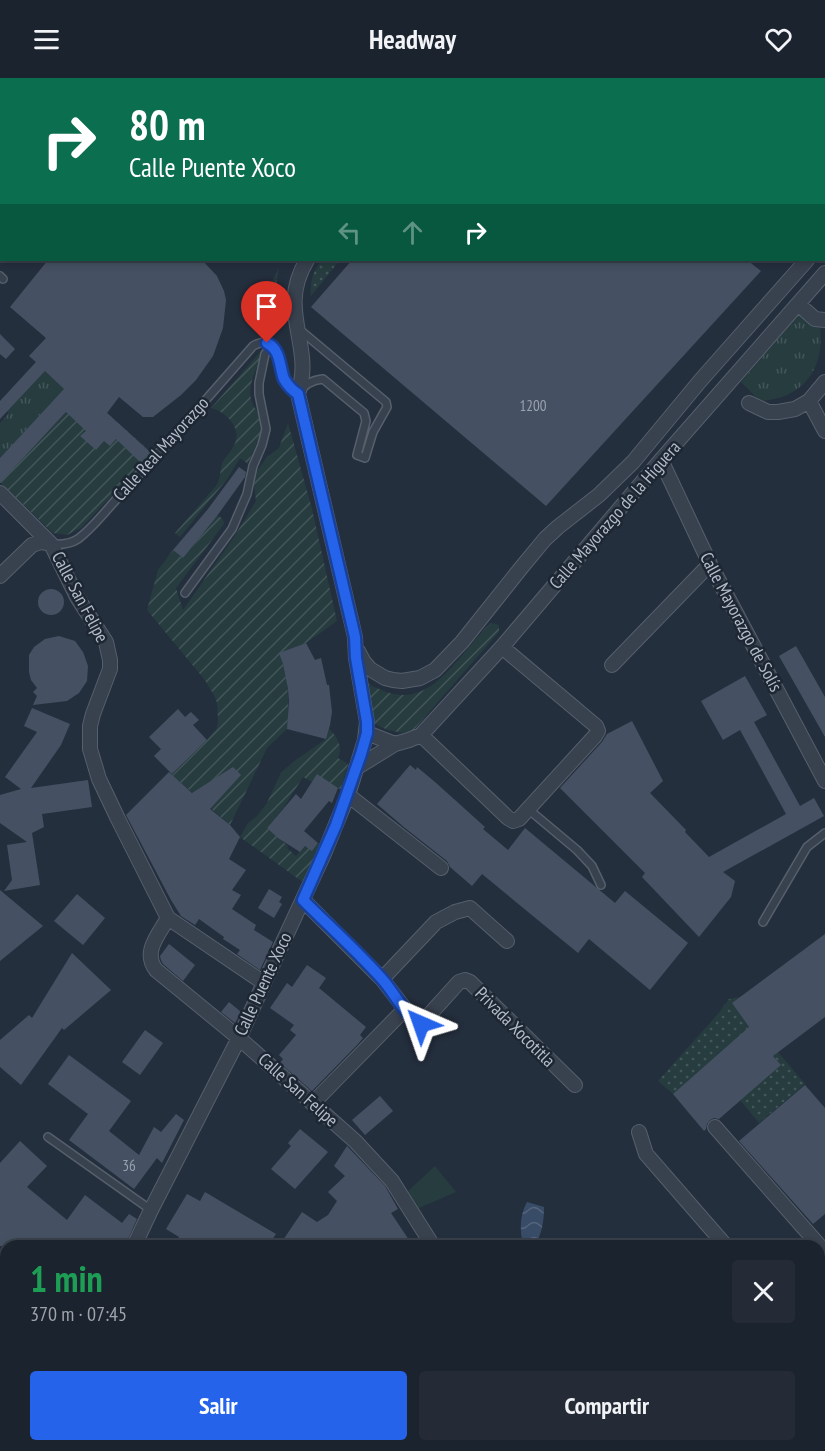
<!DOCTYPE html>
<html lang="es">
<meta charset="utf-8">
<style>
:root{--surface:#1b232e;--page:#242b36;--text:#f1f3f6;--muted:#a0a4aa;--line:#39404a;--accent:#2563eb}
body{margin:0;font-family:"PT Sans Narrow",sans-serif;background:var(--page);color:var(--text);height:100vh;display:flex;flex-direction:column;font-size:22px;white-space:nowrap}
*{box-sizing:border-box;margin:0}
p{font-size:20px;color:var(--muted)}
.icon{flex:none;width:33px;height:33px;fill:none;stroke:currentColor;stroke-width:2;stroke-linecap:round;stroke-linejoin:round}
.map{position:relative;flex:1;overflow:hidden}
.sheet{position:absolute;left:0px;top:1162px;width:825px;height:212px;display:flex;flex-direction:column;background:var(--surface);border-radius:18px 18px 0 0;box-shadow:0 3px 9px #0003,0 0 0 2px var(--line)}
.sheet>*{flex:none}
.banner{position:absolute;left:0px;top:0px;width:825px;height:183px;box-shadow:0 3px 9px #0003,0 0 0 2px var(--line);background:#0b6e4f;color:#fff;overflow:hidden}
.pin{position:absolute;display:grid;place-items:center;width:51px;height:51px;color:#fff;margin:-62px -26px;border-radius:50% 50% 50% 0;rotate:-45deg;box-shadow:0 0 6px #0007}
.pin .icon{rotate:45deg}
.me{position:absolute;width:66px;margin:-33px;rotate:317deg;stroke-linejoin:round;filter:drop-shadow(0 0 4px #0008)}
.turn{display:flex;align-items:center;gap:21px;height:126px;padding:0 30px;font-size:27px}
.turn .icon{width:78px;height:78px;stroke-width:2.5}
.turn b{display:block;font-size:42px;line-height:51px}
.lanes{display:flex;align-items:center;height:57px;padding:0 30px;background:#0003;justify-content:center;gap:30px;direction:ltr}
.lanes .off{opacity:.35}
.round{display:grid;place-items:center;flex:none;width:63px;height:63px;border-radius:6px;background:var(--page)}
.headline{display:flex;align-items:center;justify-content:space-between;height:102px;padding:0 30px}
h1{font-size:36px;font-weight:800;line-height:45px;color:#1e9e55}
.primary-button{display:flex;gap:12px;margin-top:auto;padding:12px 30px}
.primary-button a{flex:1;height:69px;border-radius:6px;background:var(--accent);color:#fff;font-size:24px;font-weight:800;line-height:69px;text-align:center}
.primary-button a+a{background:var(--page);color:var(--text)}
header{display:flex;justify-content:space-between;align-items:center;height:78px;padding:0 30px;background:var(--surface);font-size:27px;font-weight:800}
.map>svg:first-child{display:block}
.grass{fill:url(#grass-dots)}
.park{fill:url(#park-tufts)}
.garden{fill:url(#garden-furrows)}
.pitch{fill:#263c3f}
.water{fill:url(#water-waves)}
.building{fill:#455162}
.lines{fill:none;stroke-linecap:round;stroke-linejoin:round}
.lane-casing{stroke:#565f6c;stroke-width:10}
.street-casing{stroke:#565f6c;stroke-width:16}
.secondary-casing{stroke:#565f6c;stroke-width:22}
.primary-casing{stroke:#414a57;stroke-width:24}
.lane{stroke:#38414e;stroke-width:7}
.street{stroke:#38414e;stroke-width:14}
.secondary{stroke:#465061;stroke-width:20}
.primary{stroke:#56606e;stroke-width:21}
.route-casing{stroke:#184099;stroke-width:15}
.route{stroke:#2563eb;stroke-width:10}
.labels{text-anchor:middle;stroke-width:5;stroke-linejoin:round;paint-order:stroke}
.number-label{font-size:15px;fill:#98a1af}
.street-label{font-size:18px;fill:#b4bcc9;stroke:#1d2633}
</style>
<header><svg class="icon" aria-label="menu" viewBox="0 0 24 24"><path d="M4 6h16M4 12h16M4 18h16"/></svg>Headway<svg class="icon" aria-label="heart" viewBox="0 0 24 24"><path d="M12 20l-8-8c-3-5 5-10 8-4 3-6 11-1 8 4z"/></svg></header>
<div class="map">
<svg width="825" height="1373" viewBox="0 0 825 1373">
<defs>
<pattern id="grass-dots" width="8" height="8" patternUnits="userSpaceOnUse" patternTransform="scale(1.5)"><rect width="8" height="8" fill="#263c3f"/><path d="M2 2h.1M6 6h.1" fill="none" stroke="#435659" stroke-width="1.8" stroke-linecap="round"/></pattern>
<pattern id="park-tufts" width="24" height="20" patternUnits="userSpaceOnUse" patternTransform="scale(1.5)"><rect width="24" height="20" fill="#263c3f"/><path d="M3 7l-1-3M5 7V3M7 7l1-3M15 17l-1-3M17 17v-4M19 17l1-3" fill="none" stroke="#435659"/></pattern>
<pattern id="garden-furrows" width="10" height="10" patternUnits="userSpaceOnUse" patternTransform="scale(1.5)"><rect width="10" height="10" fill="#263c3f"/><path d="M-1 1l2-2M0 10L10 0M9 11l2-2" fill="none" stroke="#435659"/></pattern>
<pattern id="water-waves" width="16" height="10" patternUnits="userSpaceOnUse" patternTransform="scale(1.5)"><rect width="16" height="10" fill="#394c67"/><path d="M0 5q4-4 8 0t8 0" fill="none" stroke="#53647b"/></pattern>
</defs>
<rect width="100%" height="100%" fill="#242f3e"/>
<path class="grass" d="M322,182h18l-29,36c-1,-15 2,-26 11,-36z
M740,919l-8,6 16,23 30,26 27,32 -46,39 -19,-23 40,-36 -31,-36 -76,66 -15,-13 59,-66 12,-16z"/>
<path class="park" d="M800,234l20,16c5,42 -18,71 -60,73l-19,-19z
M45,293l32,30h-24l-53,57v-35l9,-10 -2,-2z"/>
<path class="garden" d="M279,190l-8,46 -14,5 -2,-5z
M261,273l3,2c-7,13 -18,34 -12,49 3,9 9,12 10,21 0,12 -10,30 -14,41l-8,-6 -12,20 -48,59 -5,-4 41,-47c5,-8 4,-15 6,-23 3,-6 8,-10 11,-16 11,-17 -6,-35 -22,-39z
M77,323l20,3 55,49 -71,75 -14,7 -14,-2 -53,-51z
M288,345l24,86 25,112 -31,22 -26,10c8,25 10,50 7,76l-20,19 -37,77 -58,-50 35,-35 10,-12 1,-8 -1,-17 -3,-8 -10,-16 -57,-69 11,-40 15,-20 10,8 34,-42c5,1 7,4 7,8l-48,64 7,22 51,-73 22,-36 -2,-16 4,-16 9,-12 12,-9z
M491,545l5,1 3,2v6l-88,101c-16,0 -27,-3 -40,-12l-9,-41c6,3 11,7 17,9 42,20 66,-14 90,-42 7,-8 14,-17 22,-24z
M329,651c9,8 14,18 9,29l10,6 -7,25 -29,-7 -9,-5 -19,30 -17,21 21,18 -1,2 9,8 9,-10 7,4 6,-7 4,2 -18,38 -64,-46 8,-14 8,-6 11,-14 10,-22 4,-8 12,-11 33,-23z"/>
<path class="pitch" d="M435,1088l21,26 -39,17 -9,-18z"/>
<path class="water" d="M527,1124l17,5c0,14 -2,28 -10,39h-11c-3,-16 -4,-29 4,-44z"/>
<path class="building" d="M48,182h154l15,16 7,15 2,9 -3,28 -10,28 -17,24 -15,15 -28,22h-10l-24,-20 -12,16 43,39 -10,10 -24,-23 -6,7 -6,-5 -8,9 -16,-14 6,-5 -20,-19 -66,71v-25l64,-69 -19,-18 -45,48v-18l36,-39 -7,-6 17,-18 -36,-31z
M352,182h395l14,11 -215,235 -235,-199z
M0,256l15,15 -9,10 -6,-5z
M239,389l7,5 -1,5 -28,39 -34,42 -10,-8 35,-41z
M38 524a13 13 0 1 1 26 0a13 13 0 1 1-26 0Z
M59,558l16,5 8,11 5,14 -1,15 -8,12 -12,8 -34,4 4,-9 -4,-4 4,-4 -6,-8 -2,-8v-17l5,-8 11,-8z
M306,565l9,17 6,-2 6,27h2l3,27 -2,13 -4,14 -39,-10 2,-27 -1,-13 -5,-25 -4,-11z
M796,568l29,51v40l-46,-81z
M745,598l22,39 -13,7 46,84 14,-8 10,18 -101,56 12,9 -4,16 -32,40 -57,-60 3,-4 -85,-85 42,-46 5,-8 25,-13 31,60 -13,12 36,37 -1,2 24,25 77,-43 -46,-84 -17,10 -22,-39z
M32,630l38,16 -9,21 -30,43 57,-8 4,27 -50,7 2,13 -12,6 8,52 -36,6 8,-11 -5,-35 20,-3 -27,-19v-28l21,-6 -16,-12 32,-45 -13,-6z
M178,631l7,8 6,-5 8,8 -6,5 14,15 -35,34 -18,-18 7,-7 -12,-12z
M410,687l6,5 1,-3 18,15 50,45 -2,2 25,21 17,-22 90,75 10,-12 63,52 -38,47 -61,-51 -11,14 -96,-79 -10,12 -22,-19 -3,-6 -42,-33 -28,-24z
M233,689l8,8 -31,34 20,16 10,12 -11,22 17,11 -14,20 9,5 -9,14 24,16 -2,5 19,12 -13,28 -23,-16 3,-4 -17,-11 1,-2 -25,-18 -4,6 -14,-9 -10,-16 -45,-85 43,-43 23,21z
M317,696l21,14 -6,15 -3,-2 -25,30 14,12 -6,8 -7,-5 -5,6 -22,-14 -11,-10 29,-34 5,5z
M269,811l13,8 -3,5 3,2 -8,14 -16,-10z
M0,812l43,36 -43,35z
M77,816l28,24 -22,27 -29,-24z
M825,856v83l-52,39 8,9 -62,54 -5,-1 -4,2 -3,4 -1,5 -2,2 -31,-37 76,-67 -17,-24z
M169,866l26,21 -12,16 -20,-17 -2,-4 -1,-4z
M72,875l39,37 -47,40 -2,-2 -41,57 -21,-18v-27l29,-25 3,3z
M307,887l19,13 -7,10 47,39 -6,8 3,3 -5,6 -46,47 -32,-28 3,-4 -4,-4 17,-20 -6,-5 4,-5 -24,-17 17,-25 5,4z
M229,924l12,10 -6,11 -14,-11z
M145,952l18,13 -23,32 -18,-13z
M69,977l62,46 -22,30 30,24 15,-28 7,5 15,-18 8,6 -22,43 -5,-5 -23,31 -65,-49 19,-26 -40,-30z
M805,1007l20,23v106l-12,10 -74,-83z
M380,1018l13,15 -28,24 -13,-15z
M300,1051l28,23 -33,37 -24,-20 20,-23 -3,-3z
M20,1063l27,25 -20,21 40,33 18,-25 37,28 7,-9 8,5 -12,27h-125v-83z
M347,1068l38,40 13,23 -7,4 22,33h-134l23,-34 15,10 11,-7 9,-14 -9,-9 17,-16 -11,-10z
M205,1114l71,42 -8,12h-95l6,-9 -13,-8 21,-35 13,7z"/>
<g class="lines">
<defs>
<path id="lane" d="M0,198l3,3
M51,466c10,1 19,0 27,-5 15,-11 31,-32 44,-46 45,-48 88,-98 131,-147 24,-14 25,16 30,30 3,8 9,13 15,18 6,-10 14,-14 25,-15l41,34 2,8 -9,34 8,3 8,-26 14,-25 -1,-5 -86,-72
M185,515l47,-64 15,-35 6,-28 9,-21 4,-16 -7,-35v-11l6,-29 6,-8
M528,731l49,41 15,16 9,19
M763,844l44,-75 18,-14
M48,1059l103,73"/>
<path id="street" d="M391,2l2,-2
M417,2l2,-2
M457,2v-2
M824,162l1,-2
M798,226l17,15 10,1
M809,323l16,30
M749,325l19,9h10l17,-3 14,-8 16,-19
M661,382l49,104 115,217
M0,415l51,51 26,53 29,45 4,18v9l-17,45 -3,12v23l9,30 19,40 50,99 96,65
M0,498l32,-31 9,-3 10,2
M358,573l6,11 6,7 15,9 8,2 9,1 18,-3 15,-8 27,-28 59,-74 24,-29 13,-12 41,-32 34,-33 67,-81 107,-121
M612,587l98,-101
M367,655l28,11
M421,657l87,83 5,3 6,-2 76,-83 3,-5 -2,-5 -94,-79
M356,690l39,-24 14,-4 12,-5 81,-88 159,-187 164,-187
M348,717l93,73
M303,822l79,79 23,30 -92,94
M168,840c-9,16 -26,34 -12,52l83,68 116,103 37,40 41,65
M382,901l54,-57 19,-10 15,-4 37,33
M405,931l12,13 4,2 38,-42 6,-2 5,2 105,103
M715,1049l110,125
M639,1054l7,22 80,92
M134,1168l17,-36 88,-172 25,-55 59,-127 25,-61 17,-55 2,-18 -11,-64 -1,-21 -57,-243c17,-49 -22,-83 9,-134
M819,1275l6,7
M599,1368l5,5
M279,1373l3,-5
M348,1373l3,-5"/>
<path id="secondary" d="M804,0l1,2
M824,29l1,2"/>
<path id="primary" d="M0,1291l6,4
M114,1368l7,5
M815,1373l10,-10"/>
</defs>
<use href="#lane" class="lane-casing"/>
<use href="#street" class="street-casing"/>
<use href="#secondary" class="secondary-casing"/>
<use href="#primary" class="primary-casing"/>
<use href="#lane" class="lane"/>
<use href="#street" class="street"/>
<use href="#secondary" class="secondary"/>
<use href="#primary" class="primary"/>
</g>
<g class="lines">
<defs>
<path id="route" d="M267,265c14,7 12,23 17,36 4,7 8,11 14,15l57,243 1,21 11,64v11l-6,21 -25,71 -33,75c26,26 54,51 79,79 12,13 23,37 39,45"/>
</defs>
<use href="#route" class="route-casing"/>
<use href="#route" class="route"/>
</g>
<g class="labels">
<g class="number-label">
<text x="533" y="333">1200</text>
<text x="129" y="1093">36</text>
</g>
<g class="street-label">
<text transform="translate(161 371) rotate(-48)" y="6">Calle Real Mayorazgo</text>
<text transform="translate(615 437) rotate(-49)" y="6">Calle Mayorazgo de la Higuera</text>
<text transform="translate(80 519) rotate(62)" y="6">Calle San Felipe</text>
<text transform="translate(741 544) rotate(62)" y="6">Calle Mayorazgo de Solís</text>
<text transform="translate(263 906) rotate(-65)" y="6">Calle Puente Xoco</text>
<text transform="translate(515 949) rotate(45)" y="6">Privada Xocotitla</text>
<text transform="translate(298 1012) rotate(42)" y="6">Calle San Felipe</text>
</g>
</g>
</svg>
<div class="pin" style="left:267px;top:265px;background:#d93025"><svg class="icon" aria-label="arrive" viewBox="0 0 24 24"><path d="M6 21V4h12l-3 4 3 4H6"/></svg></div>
<svg class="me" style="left:421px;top:946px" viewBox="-20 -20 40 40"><path d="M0-17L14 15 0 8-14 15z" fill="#2563eb" stroke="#fff" stroke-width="4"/></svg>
<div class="banner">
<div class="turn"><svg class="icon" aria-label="right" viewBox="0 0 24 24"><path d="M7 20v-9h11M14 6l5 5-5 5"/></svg><div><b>80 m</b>Calle Puente Xoco</div></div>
<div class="lanes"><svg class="icon off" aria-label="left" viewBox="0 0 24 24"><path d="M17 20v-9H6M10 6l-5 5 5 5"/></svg><svg class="icon off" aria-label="ahead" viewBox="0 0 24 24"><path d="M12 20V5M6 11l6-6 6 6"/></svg><svg class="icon" aria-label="right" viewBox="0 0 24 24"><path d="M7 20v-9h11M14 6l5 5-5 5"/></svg></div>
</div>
<section class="sheet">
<div class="headline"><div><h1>1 min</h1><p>370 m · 07:45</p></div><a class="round"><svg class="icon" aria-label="close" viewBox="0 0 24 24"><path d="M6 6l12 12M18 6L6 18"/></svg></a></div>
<div class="primary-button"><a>Salir</a><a>Compartir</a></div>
</section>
</div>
